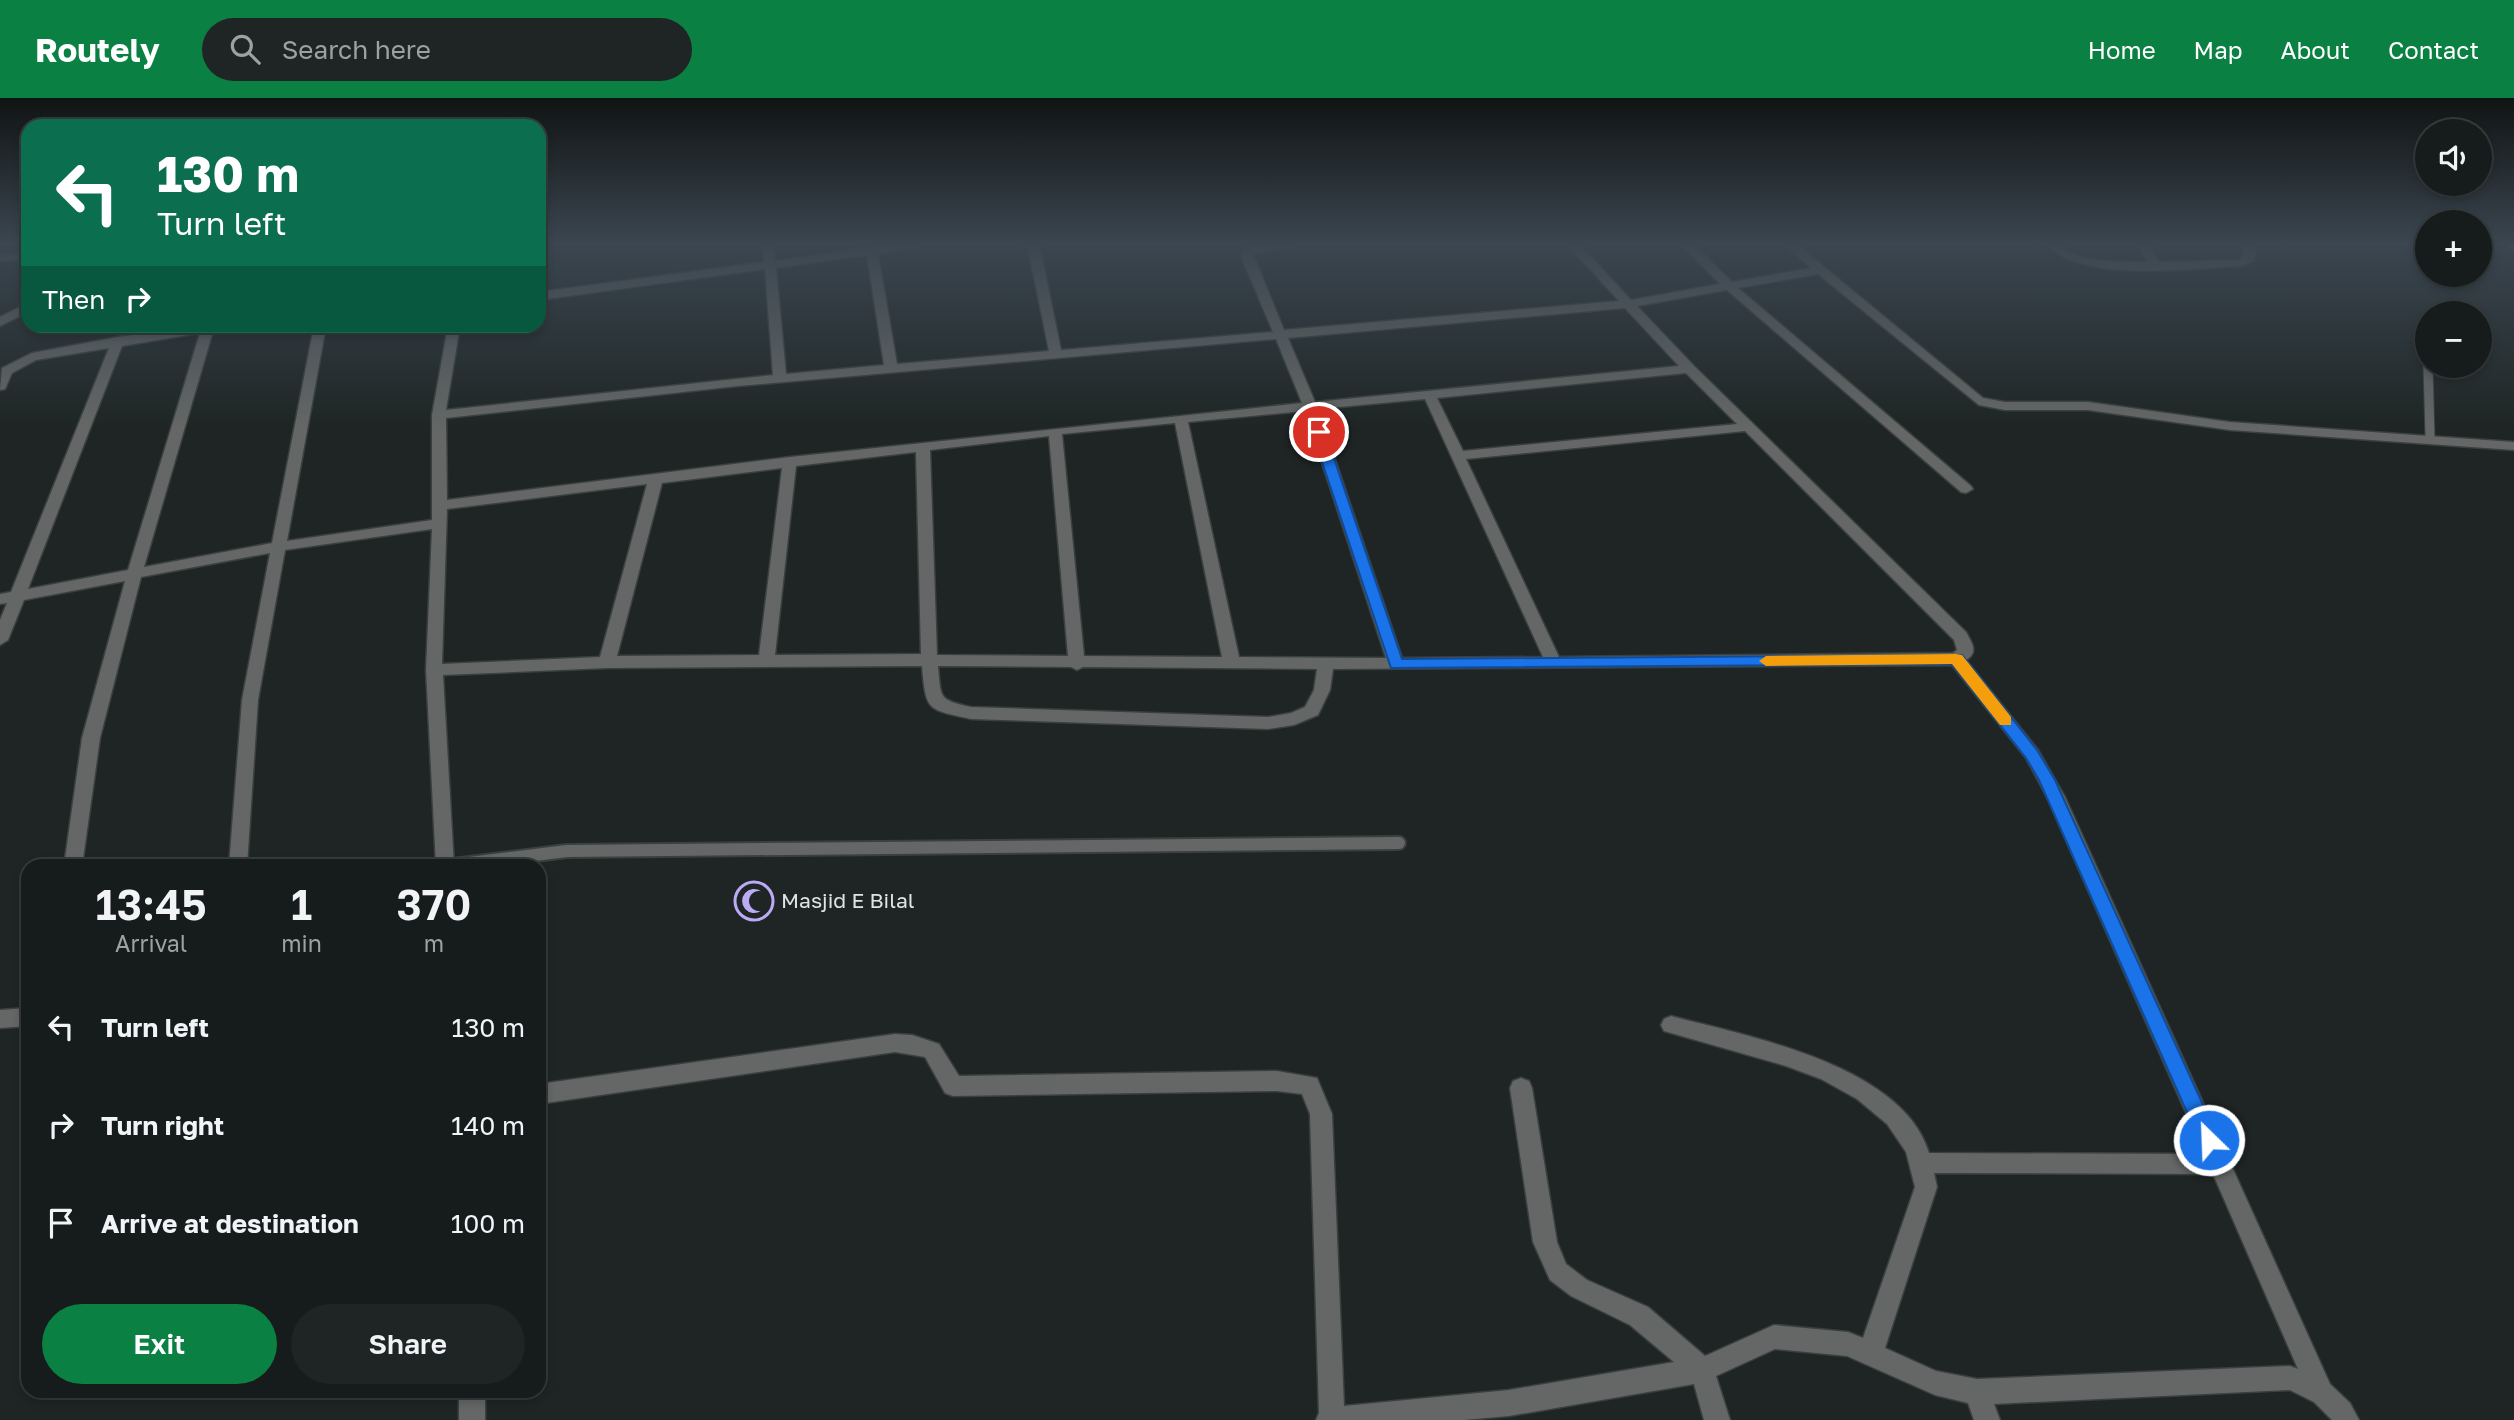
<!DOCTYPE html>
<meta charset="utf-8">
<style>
:root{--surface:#161c1b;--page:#1f2524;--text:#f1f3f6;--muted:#9ea1a3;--line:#353a3a;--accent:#0b8043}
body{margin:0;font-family:"Golos Text",sans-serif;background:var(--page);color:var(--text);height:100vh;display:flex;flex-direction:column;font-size:26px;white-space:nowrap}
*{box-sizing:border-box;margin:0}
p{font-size:23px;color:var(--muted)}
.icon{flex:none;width:38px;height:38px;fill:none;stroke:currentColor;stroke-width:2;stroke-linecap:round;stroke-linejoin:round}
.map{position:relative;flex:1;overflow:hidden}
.details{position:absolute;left:21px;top:761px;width:525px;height:539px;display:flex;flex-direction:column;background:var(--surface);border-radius:21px;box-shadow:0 4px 10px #0003,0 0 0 2px var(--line)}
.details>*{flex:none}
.top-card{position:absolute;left:21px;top:21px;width:525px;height:214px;border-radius:21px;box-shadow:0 4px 10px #0003,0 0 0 2px var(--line);background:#0b6e4f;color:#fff;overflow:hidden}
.controls{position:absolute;left:2415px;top:21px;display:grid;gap:14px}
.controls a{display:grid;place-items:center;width:77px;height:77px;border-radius:50%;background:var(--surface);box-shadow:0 4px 10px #0003,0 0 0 2px var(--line);font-size:35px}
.pin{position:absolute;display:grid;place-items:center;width:60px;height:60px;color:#fff;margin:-30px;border:4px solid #fff;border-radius:50%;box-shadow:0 2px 7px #0007}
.me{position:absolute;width:77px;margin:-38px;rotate:336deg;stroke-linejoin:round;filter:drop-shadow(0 0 5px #0008)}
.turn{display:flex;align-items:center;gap:24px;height:147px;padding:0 21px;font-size:32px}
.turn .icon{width:91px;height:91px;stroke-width:2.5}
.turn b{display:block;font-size:49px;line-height:60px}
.then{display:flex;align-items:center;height:66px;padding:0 21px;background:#0003;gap:14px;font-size:26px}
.eta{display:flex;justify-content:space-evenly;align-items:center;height:119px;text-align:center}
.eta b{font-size:42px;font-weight:600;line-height:49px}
.cta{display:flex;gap:14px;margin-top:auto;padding:14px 21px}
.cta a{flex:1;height:80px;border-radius:42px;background:var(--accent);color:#fff;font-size:28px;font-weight:600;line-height:80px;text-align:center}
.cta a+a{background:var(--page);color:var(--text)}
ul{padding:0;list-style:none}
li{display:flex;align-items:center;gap:21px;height:98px;padding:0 21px}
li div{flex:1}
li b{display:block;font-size:26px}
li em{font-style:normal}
header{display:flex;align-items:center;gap:42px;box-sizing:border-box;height:98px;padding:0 35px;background:var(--accent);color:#fff}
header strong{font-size:33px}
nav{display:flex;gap:38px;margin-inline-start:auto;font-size:24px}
.search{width:490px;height:63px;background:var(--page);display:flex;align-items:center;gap:18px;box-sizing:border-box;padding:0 24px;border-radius:38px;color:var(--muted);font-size:26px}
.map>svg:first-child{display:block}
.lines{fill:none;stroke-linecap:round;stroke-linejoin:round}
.lane-far1-casing{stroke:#39403f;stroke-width:11}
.lane-casing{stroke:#39403f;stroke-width:16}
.street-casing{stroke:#39403f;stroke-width:3}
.highway-casing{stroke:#39403f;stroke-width:3}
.lane-far1{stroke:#646765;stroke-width:9}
.lane{stroke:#646765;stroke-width:12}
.street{fill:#646765;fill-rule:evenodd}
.highway{fill:#bec6c3;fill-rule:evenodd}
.route{fill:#1a73e8;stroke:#114b97;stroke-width:2}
.slow{fill:#f59e0b}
.labels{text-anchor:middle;stroke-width:7;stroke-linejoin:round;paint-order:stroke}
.poi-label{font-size:21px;fill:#dfe3e3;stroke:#1e2524;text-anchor:start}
</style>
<header>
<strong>Routely</strong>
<div class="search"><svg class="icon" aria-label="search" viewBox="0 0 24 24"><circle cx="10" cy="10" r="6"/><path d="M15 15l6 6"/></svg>Search here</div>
<nav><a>Home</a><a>Map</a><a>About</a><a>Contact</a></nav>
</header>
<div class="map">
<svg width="2514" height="1322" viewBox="0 0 2514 1322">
<rect width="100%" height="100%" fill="#1e2524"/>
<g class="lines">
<defs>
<path id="lane-far1" d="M2428,268l2,72"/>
<path id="lane" d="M445,768l122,-15 832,-8"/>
<path id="street" d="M762,145h12l1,18 130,-18h34l-61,11 19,110 152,-13 -22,-108h12l22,107 212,-18 -32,-76 2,-6 15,-6 49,-1 -54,11 31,76 335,-29 -53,-58h12l53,57 89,-16 -40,-41h12l40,39 79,-14 -28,-25h12l188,155 22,4h83l142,20 284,20v8l-284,-20 -142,-20h-83l-26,-5 -161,-131 -80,14 233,198 2,3 -7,4 -5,-1 -234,-202 -90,16 57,60 272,266c6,11 13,20 0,28l72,90 27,47 265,587 20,19 9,17h-27l-18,-18 -24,-12 -296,14 6,16h-26l-6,-17 -33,-8 -88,-39 -72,-7 -59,27 14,44h-26l-10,-36 -185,32 -46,4h-147l3,-7 -9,-299 -8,-20 -25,-3 -324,5 -8,-3 -20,-36 -30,-5 -356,52v-20l356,-50 17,1 27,9 20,32 318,-5 40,7 15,36 12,292 165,-16 165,-28 -44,-37 -59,-29 -21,-16 -17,-38 -23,-154 3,-7 8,-3 8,3 3,7 25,154 9,22 21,16 61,27 57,49 69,-31 74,7 15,6 52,-151 -9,-35 -19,-28 -30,-25 -36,-20 -35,-13 -122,-35 -3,-6 3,-6 7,-3c76,20 232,49 258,137l275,1 -157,-357 -21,-39 -74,-93 -619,4 -3,21 -12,25 -24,10 -26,4 -297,-10c-44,-10 -45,-7 -49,-53l-315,2 -164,7 11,191h-18l-10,-196 6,-141 -147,21 -27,150 -11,166h-18l13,-166 28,-147 -129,24 -41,161 -18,128h-18l18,-128 43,-157 -101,19 -16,40 -8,5v-25l7,-17 -7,1v-10l11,-2 98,-244 -73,12 -24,13 -7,16 -5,1 2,-22 30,-15 86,-16 84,-11h26l-2,3 -13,2 -69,236 128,-24 42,-217h12l-39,215 145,-21v-105l16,-89h12l-14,84 327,-35 -8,-106 -226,31v-8l225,-30zM867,157l17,110 -98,9 -10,-106zM1625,210l54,58 -364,36 -27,-64zM200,235l-72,237 -100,19 94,-243zM1276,241l26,64 -512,54 -343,43 -1,-82 292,-32zM1686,275l51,51 -274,27 -26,-53zM1425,301l118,258 -141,1 -84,-249zM1305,313l81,247 -147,-1 -51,-235zM1175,325l47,234 -138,-1 -22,-222zM1745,333l209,209 3,10 -4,3 -394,4 -93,-198zM1049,338l19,220 -131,-1 -7,-205zM916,354l5,202 -146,1 21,-189zM782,370l-23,187 -142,1 45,-173zM647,386l-47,173 -158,7 5,-155zM938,568l133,1 6,3 6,-3 234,2 -3,21 -9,17 -14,6 -23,4 -297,-10c-33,-7 -30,-9 -33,-41zM1934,1075l279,1 85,195 -8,-3 -313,13 -41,-8 -51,-23 52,-161z
M2045,145h12c21,20 54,18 81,19h9l-10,-19h11l11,19 81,-2 4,-8 -6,-9h11l7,9 -3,9 -11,5c-51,2 -162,18 -197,-23z
M28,156v6l-28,1v-6z
M28,205v9l-28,14v-9z
M28,910v18l-28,2v-18z
M459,1293h26v29h-26z"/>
<path id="highway" d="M2503,145h11v7z"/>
</defs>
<use href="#lane-far1" class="lane-far1-casing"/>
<use href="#lane" class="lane-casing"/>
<use href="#street" class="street-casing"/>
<use href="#highway" class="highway-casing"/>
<use href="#lane-far1" class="lane-far1"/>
<use href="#lane" class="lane"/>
<use href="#street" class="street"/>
<use href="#highway" class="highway"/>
</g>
<linearGradient id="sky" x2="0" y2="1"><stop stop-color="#101414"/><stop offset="0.44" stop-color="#3b4650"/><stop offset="1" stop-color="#3b4650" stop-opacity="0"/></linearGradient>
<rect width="2514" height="331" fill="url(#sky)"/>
<path class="route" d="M1319,331l6,3 77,227 560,-4 75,95 18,30 164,360 -3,6 -7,3 -7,-3 -163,-366 -13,-22 -74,-94 -561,4 -79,-236z"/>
<path class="slow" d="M1956,556l6,1 49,62v8h-11l-48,-61 -186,2 -7,-5 7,-5z"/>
<defs>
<symbol id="mosque-ring" viewBox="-11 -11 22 22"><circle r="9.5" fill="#1e2524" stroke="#bbaaf6" stroke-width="1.5"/><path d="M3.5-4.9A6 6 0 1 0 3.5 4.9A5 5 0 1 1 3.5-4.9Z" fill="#bbaaf6"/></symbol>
</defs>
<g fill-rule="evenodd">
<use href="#mosque-ring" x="732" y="781" width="44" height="44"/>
</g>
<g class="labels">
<g class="poi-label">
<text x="781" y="810">Masjid E Bilal</text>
</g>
</g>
</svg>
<div class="controls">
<a><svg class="icon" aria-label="sound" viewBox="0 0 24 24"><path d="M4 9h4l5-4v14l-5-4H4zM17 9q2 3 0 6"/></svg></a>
<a>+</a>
<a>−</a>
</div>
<div class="pin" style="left:1319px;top:334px;background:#d93025"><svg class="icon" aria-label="arrive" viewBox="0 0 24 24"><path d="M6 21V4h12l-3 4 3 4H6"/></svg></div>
<svg class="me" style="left:2209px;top:1042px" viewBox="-20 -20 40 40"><circle r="17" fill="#1a73e8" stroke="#fff" stroke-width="3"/><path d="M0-11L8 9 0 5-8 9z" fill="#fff"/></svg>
<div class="top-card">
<div class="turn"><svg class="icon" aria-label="left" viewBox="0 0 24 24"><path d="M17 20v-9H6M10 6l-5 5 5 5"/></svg><div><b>130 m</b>Turn left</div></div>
<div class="then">Then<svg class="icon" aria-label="right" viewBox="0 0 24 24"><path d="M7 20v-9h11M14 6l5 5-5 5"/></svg></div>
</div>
<section class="details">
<div class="eta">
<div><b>13:45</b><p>Arrival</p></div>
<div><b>1</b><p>min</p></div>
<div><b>370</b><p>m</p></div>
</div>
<ul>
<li><svg class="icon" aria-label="left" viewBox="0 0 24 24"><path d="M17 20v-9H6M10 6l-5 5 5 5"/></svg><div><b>Turn left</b></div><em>130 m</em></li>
<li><svg class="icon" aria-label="right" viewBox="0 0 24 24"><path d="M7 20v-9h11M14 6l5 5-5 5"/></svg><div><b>Turn right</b></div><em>140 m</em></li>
<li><svg class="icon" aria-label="arrive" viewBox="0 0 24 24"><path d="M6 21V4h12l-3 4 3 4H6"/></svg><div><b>Arrive at destination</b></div><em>100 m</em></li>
</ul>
<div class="cta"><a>Exit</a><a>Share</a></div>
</section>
</div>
